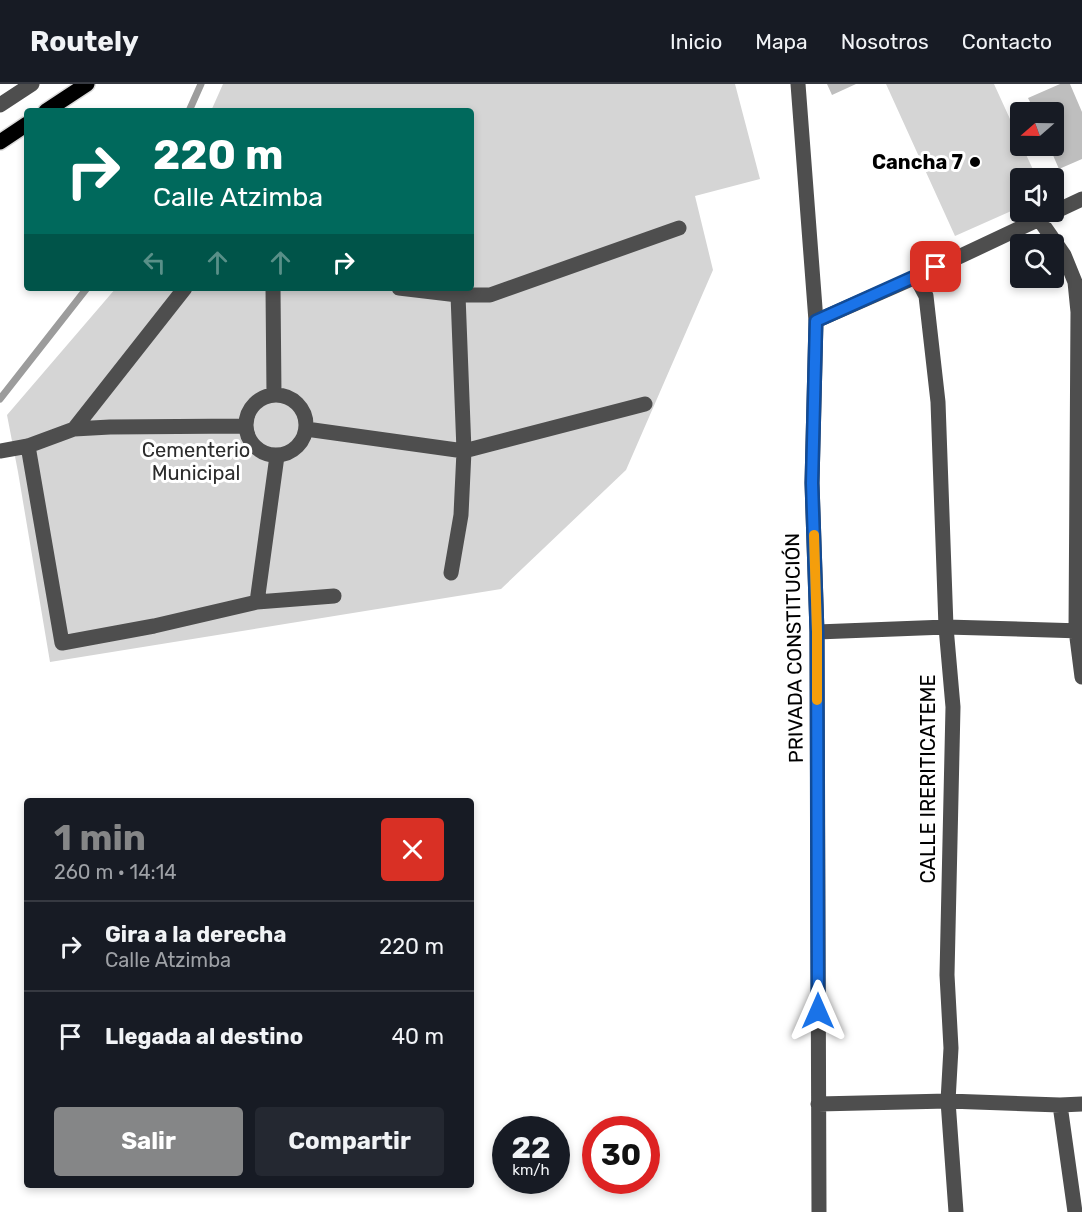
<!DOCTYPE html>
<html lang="es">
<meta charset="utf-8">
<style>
:root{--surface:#171b24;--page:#242831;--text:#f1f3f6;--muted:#9ea1a6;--line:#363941;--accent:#858687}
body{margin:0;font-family:Rubik,sans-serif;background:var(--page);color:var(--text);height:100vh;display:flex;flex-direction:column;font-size:22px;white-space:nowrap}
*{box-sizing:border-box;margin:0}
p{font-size:20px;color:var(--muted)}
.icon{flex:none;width:33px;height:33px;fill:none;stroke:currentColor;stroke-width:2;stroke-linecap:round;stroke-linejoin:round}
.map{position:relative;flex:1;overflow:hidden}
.sheet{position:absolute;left:24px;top:714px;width:450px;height:390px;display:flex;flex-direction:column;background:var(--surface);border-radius:6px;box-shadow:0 3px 9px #0003}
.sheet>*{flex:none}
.guide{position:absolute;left:24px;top:24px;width:450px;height:183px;border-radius:6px;box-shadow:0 3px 9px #0003;background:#00695c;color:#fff;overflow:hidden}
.needle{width:39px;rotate:250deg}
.buttons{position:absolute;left:1010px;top:18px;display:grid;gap:12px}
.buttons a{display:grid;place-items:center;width:54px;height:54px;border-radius:6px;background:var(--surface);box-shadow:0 3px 9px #0003;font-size:30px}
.speed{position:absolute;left:492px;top:1032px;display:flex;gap:12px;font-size:30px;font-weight:700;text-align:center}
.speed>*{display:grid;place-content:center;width:78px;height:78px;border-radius:50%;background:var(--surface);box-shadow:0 3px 9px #0003;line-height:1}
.speed small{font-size:15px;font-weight:400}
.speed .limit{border:9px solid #d22;background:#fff;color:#111}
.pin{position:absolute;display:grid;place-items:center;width:51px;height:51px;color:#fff;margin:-26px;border-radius:12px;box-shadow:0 3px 9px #0006}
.me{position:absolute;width:66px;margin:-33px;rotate:0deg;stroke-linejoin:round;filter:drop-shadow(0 0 4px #0008)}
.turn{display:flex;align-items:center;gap:21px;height:126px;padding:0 30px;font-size:27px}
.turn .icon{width:78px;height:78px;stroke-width:2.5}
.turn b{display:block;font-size:42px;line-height:51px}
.lanes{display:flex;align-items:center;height:57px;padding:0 30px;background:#0003;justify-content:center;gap:30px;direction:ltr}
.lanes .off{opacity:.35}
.round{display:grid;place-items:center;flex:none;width:63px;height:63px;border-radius:6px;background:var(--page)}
.overview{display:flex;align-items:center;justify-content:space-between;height:102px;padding:0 30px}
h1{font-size:36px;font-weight:700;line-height:45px;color:var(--accent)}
.action{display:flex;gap:12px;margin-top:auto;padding:12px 30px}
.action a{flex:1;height:69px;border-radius:6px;background:var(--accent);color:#fff;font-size:24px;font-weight:700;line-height:69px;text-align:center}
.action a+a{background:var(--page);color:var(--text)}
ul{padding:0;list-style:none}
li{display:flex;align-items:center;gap:18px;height:90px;padding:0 30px;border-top:2px solid var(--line)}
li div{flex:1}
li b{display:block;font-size:22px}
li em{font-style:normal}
header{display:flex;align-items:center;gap:36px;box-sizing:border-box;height:84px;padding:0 30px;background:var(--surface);border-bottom:2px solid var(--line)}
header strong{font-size:28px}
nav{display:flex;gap:33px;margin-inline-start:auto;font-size:21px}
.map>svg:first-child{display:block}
.green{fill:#d5d5d5}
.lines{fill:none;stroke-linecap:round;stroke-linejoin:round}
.stream{stroke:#9c9c9c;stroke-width:7}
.building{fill:#bebebe}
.major-casing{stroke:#dbdbdb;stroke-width:18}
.minor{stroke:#4e4e4e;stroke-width:15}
.major{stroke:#000;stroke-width:15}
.route-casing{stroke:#114b97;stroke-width:15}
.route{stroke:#1a73e8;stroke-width:10}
.slow{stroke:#f59e0b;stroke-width:10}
.poi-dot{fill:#000;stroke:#fff;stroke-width:2}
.labels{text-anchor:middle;stroke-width:6;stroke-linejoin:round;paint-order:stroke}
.poi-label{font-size:20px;font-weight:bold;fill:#000;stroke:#fff;text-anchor:end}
.park-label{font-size:20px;fill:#2c2c2c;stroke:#fff}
.street-label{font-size:20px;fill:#000;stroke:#fff}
</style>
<header>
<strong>Routely</strong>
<nav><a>Inicio</a><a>Mapa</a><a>Nosotros</a><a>Contacto</a></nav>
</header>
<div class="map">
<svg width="1082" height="1128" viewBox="0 0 1082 1128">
<rect width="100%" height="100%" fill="#fff"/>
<path class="green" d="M223,0h512l25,95 -65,17 18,74 -87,200 -125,119 -451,73 -32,-190 -11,-57 109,-127h355v-177h-260z
M886,0h108l26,57v5h2l15,32h-17v29l-65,29z"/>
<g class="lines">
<path class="stream" d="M189,27l12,-27
M0,315l87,-111"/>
</g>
<path class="building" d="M827,0h29l-24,11z
M1060,0h10l12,28v47l-23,10 -10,-23h4v-34h-18l-7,-14z"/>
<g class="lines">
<defs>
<path id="major" d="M46,27l41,-27
M0,58l27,-18"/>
</defs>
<use href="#major" class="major-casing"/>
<path class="minor" d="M798,0l18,237 -4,162 5,149 2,580
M0,21l32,-21
M1039,135l25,36 11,27 3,30 -2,318 6,47
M916,193l10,19 12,106 8,225 7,80 -6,268 4,73 -3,53 8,111
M273,204l1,107
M399,204l59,7h32l189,-67
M816,237l100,-44 166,-78
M246 341a30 30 0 1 1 60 0a30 30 0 1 1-60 0Z
M74,345l111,-141
M306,345l158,22 181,-47
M28,362l34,197 92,-17 103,-24 77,-6
M0,367l28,-5 46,-17 36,-2 135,-1
M451,489l10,-58 3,-64 -6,-156
M257,518l20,-146
M817,548l129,-5 136,4
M818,1020l130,-3 112,4 22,-1
M1060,1021l15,107"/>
<use href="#major" class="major"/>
</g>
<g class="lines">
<defs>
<path id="route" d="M818,927l-1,-379 -5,-149 4,-162 120,-54"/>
</defs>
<use href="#route" class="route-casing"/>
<use href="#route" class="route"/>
<path class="slow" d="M814,451l3,97v68"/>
</g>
<circle class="poi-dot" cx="975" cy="78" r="6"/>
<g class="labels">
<g class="poi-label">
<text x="963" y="85">Cancha 7</text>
</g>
<g class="park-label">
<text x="196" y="373">Cementerio<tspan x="196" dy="23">Municipal</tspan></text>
</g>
<g class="street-label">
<text transform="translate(794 564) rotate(-91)" y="7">PRIVADA CONSTITUCIÓN</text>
<text transform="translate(928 695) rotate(-90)" y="7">CALLE IRERITICATEME</text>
</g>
</g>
</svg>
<div class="buttons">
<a><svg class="needle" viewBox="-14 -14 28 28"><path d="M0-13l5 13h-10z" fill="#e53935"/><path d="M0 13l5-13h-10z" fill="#9ea1a6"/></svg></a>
<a><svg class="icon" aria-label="sound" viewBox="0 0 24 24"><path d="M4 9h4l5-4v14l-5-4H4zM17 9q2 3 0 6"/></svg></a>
<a><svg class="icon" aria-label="search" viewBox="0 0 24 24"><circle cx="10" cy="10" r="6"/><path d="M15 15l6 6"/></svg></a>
</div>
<div class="speed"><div>22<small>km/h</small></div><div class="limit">30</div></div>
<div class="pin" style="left:936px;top:183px;background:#d93025"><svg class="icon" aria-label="arrive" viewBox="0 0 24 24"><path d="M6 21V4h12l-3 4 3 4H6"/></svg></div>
<svg class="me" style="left:818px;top:927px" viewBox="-20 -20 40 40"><path d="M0-17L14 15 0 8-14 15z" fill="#1a73e8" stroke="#fff" stroke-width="4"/></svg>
<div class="guide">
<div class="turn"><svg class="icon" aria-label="right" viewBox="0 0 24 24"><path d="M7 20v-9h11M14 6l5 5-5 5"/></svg><div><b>220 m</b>Calle Atzimba</div></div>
<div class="lanes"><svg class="icon off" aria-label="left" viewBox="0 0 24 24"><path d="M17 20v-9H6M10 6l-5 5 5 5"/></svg><svg class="icon off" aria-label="ahead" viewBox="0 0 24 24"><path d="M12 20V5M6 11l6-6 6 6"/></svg><svg class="icon off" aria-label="ahead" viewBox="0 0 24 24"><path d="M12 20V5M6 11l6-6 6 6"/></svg><svg class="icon" aria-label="right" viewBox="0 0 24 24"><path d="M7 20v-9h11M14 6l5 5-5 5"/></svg></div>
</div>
<section class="sheet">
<div class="overview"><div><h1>1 min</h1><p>260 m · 14:14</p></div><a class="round" style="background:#d93025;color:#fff"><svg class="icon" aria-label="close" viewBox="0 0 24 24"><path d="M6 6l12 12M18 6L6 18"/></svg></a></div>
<ul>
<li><svg class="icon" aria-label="right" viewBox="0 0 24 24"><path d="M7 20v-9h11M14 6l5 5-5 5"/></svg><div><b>Gira a la derecha</b><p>Calle Atzimba</p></div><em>220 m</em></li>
<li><svg class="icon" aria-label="arrive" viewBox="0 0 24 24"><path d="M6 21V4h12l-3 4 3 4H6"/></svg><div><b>Llegada al destino</b></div><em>40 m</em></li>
</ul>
<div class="action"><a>Salir</a><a>Compartir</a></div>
</section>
</div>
